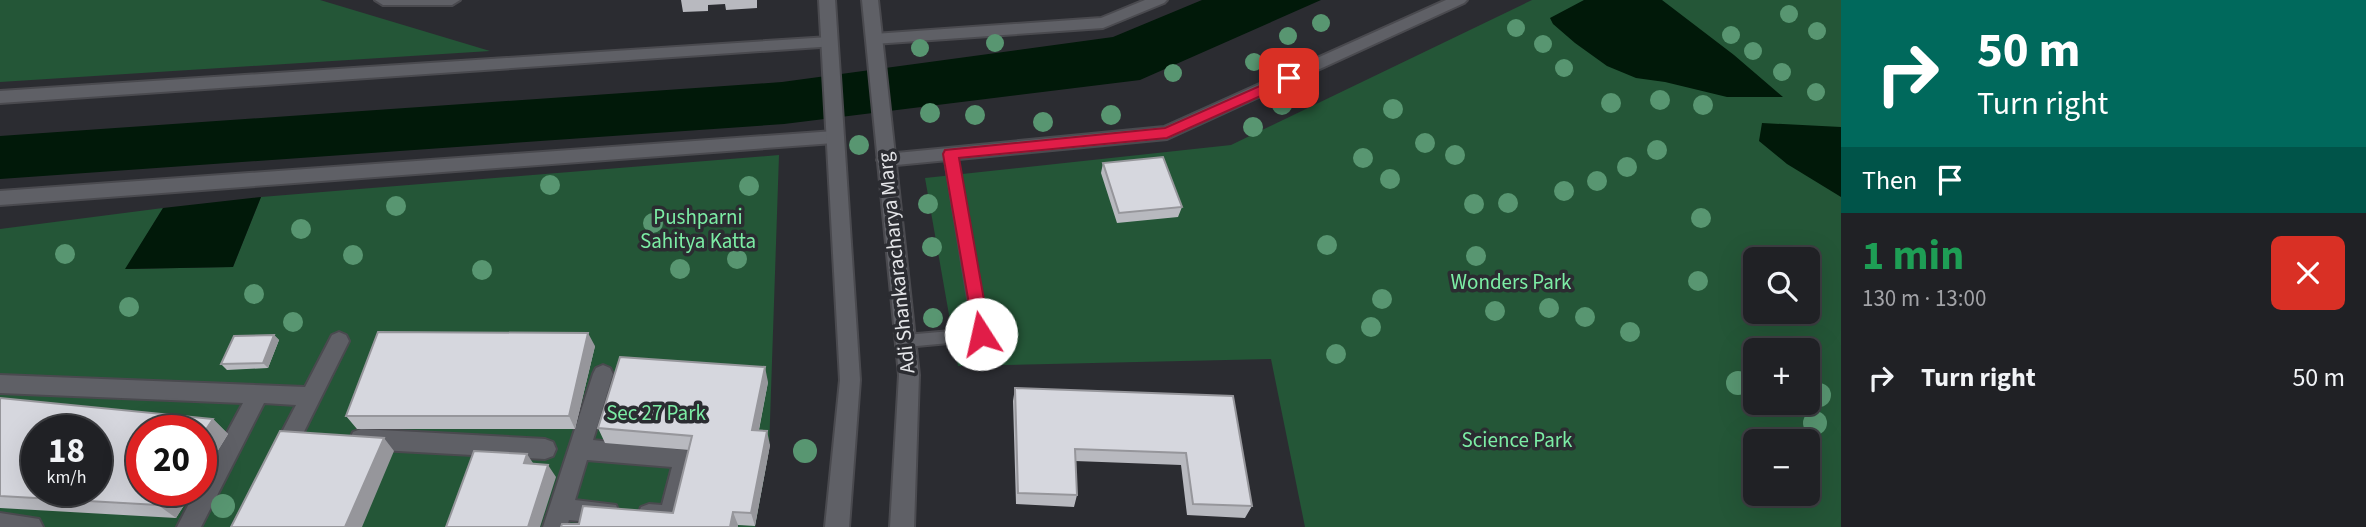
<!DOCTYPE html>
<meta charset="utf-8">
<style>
:root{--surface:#202125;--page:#2d2e32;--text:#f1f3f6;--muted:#a2a3a7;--line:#3d3e42}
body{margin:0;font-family:"Source Sans 3",sans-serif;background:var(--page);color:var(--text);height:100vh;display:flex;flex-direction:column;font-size:26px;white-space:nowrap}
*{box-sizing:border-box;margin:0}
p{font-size:23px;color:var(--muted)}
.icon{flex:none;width:38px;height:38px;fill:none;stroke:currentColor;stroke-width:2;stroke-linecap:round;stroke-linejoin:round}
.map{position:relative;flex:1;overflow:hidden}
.sheet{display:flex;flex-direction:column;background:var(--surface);width:525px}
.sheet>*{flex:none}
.top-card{background:#00695c;color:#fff;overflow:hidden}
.fabs{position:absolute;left:1743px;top:247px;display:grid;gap:14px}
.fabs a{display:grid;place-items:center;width:77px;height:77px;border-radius:10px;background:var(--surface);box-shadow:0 7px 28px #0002,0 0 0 2px var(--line);font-size:35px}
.speed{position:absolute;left:21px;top:415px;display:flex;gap:14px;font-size:35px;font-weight:700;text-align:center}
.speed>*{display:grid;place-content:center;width:91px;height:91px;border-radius:50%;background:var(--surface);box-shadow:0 7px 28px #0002,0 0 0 2px var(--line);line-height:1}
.speed small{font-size:18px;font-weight:400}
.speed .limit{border:10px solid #d22;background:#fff;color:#111}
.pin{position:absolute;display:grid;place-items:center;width:60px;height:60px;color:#fff;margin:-30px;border-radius:14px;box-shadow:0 4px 10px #0006}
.me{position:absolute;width:77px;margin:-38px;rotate:350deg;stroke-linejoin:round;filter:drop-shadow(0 0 5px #0008)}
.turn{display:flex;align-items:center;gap:24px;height:147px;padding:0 21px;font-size:32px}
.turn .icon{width:91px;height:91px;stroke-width:2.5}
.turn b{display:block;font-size:49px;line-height:60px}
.then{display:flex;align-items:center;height:66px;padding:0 21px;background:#0003;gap:14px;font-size:26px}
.round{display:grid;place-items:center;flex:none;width:74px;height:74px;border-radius:10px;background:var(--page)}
.summary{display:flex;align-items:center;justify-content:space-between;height:119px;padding:0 21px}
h1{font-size:42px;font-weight:700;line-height:52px;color:#1e9e55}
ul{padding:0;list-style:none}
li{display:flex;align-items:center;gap:21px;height:91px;padding:0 21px}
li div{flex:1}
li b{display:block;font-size:26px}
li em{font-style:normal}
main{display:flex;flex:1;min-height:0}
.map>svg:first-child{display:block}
.green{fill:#245637;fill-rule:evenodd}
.water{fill:#011909}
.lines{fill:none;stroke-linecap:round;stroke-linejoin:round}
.service-casing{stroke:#4a4a4f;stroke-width:4}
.minor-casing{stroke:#4a4a4f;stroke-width:4}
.secondary-casing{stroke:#4a4a4f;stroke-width:4}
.service{fill:#5f6066;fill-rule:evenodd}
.minor{fill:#5f6066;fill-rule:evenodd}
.secondary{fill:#5f6066;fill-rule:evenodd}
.tree{fill:#589671}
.wall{fill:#b8b9bf}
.shaded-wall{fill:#96969b}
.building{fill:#d6d7de;stroke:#96969b;stroke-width:2;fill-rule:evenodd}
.route{fill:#e11d48;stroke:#92132f;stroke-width:2}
.labels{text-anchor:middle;stroke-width:7;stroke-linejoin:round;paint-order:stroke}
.park-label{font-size:21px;fill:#7ceda5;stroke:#2b2c31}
.street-label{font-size:21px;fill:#e4e5e8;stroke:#2b2c31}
</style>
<main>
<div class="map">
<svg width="1841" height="527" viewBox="0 0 1841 527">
<rect width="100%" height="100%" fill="#2b2c31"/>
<path class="green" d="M0,0h320l170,51 -490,31z
M1532,0h309v527h-536l-34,-168 -313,7 -33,-188 306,-33zM1755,259h53v53h-53zM1755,350h53v52h-53zM1755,441h53v53h-53z
M779,155l-10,295 -14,77h-755v-298l163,-21 -37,61 107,-2 28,-70zM37,430h59v60h-59zM142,430h59v60h-59z"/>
<path class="water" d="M1202,0h119l-181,80 -356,44 -784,55v-43l782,-54 331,-45z
M1584,0h78l72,55 49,42h-56l-62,-15 -29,-4 -29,-12 -32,-23 -22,-19 -3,-6z
M1762,123l79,4v70l-54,-33 -28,-23z
M261,197l-28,70 -108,2 38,-61z"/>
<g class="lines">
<defs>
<path id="service" d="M950,149l6,5 32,180 -2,4 -5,2 -75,7 -5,-2 -2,-4 2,-4 5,-2 67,-6 -29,-175z"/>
<path id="minor" d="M375,0h85l-8,5h-69z
M1145,0h22l-3,3 -61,25 -229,16 -8,-5 8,-5 227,-16z
M1446,0h21l-3,3 -297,136 -281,27 -6,-1 -3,-5 3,-5 6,-1 278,-27z
M829,37l6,1 2,4 -2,4 -835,57v-12z
M834,131l9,6 -9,6 -834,62v-14z
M339,332l7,3 3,6 -60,121 -8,3 -8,-3 -3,-7 26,-50 -32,-2 -63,124h-24l19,-37h5v-9l42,-78 -243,-10v-18l305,12 27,-52z
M603,365l7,3 3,6 -20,66 100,11 3,7 -18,67c-12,2 -26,2 -37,-2l-3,-8 3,-8 8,-3 13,1 10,-38 -85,-7 -12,40 41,5 3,8 -3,8 -8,3 -39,-4 -2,7h-24l50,-153 3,-6z
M361,429l184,10 8,3 3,7 -3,7 -8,3 -184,-10 -8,-3 -3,-7 3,-7z
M0,513l39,6 4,8h-43z"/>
<path id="secondary" d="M819,0h16l25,380 -11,147h-24l15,-147z
M862,0h16l41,375 -5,152h-24l9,-152z"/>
</defs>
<use href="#service" class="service-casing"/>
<use href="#minor" class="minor-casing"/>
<use href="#secondary" class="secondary-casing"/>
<use href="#service" class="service"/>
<use href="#minor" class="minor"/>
<use href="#secondary" class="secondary"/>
</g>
<g class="tree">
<circle cx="1789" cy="14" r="9"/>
<circle cx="1321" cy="23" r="9"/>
<circle cx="1516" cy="28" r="9"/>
<circle cx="1817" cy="31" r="9"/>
<circle cx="1731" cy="35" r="9"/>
<circle cx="1288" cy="36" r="9"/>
<circle cx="995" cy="43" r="9"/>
<circle cx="1543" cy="44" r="9"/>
<circle cx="920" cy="48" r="9"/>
<circle cx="1753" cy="51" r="9"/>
<circle cx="1254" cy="62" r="9"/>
<circle cx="1564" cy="68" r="9"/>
<circle cx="1782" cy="72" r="9"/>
<circle cx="1173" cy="73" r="9"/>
<circle cx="1816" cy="92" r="9"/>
<circle cx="1660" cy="100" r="10"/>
<circle cx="1611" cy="103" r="10"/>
<circle cx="1282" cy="105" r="10"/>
<circle cx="1703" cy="105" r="10"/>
<circle cx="1393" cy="109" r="10"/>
<circle cx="930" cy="113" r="10"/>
<circle cx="975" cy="115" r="10"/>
<circle cx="1111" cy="115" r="10"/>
<circle cx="1043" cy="122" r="10"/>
<circle cx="1253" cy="127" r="10"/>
<circle cx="1425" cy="143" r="10"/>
<circle cx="859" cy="145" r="10"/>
<circle cx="1657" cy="150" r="10"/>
<circle cx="1455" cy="155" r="10"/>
<circle cx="1363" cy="158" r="10"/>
<circle cx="1627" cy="167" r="10"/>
<circle cx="1390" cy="179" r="10"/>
<circle cx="1597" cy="181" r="10"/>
<circle cx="550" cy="185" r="10"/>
<circle cx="749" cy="186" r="10"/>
<circle cx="1564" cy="191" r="10"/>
<circle cx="1508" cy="203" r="10"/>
<circle cx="928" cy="204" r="10"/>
<circle cx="1474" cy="204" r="10"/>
<circle cx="396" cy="206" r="10"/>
<circle cx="1701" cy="218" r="10"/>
<circle cx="653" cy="223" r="10"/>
<circle cx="301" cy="229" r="10"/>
<circle cx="1327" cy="245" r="10"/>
<circle cx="932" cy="247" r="10"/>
<circle cx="65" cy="254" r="10"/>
<circle cx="353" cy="255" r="10"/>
<circle cx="1476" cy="256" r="10"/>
<circle cx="737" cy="259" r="10"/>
<circle cx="680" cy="269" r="10"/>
<circle cx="482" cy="270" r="10"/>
<circle cx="1698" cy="281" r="10"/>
<circle cx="254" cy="294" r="10"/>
<circle cx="1382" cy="299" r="10"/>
<circle cx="129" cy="307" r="10"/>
<circle cx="1549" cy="308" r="10"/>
<circle cx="1495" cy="311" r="10"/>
<circle cx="1585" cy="317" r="10"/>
<circle cx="933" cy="318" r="10"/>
<circle cx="293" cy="322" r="10"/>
<circle cx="1371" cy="327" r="10"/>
<circle cx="1630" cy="332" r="10"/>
<circle cx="1336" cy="354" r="10"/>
<circle cx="1738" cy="383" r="12"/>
<circle cx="1819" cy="395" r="12"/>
<circle cx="1815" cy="423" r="12"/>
<circle cx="805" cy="451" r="12"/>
<circle cx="223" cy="506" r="12"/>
</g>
<path class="wall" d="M681,0h76v8l-31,2 -1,-6 -17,1v6l-25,1z
M1103,163l79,44 -4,10 -61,6 -16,-50z
M274,335l5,5 -11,28 -41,2 -6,-6z
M595,346l-20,83h-218l-11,-13z
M768,382l-9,48 11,15 -15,81 -17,-1v2h-177l112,-14 16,-63 -84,-7 -7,-15z
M1015,388l218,8 19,110 -7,12 -58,-3 -6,-50 -106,-4 2,34 -3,12 -58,-3 -3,-103z
M0,398l213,21 15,15 -52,84 -176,-10z"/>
<path class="shaded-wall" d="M588,333l7,13 -20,83 -6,-13z
M274,335l5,5 -11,28 -5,-5z
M765,367l3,15 -12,62 -4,-14z
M213,419l15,15 -27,44v-41z
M767,431l3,14 -15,81 -4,-13z
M384,438l10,13 -32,76h-17z
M527,454l8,12 -11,-3z
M548,465l8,12 -16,50h-12z
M168,490h26l-18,28 -18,-13z
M733,512l5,13v2h-8z"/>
<path class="building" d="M1163,157l19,50 -63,6 -16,-50z
M378,332l210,1 -19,83h-223z
M274,335l-11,28 -42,1 13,-28z
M620,357l145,10 -13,63 15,1 -16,82 -18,-1 -3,15h-169l1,-3h17l4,-18 90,7 19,-77 -94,-8z
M1015,388l218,8 19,110 -59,-2 -7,-51 -111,-4 2,46 -59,-2z
M0,398l213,21 -12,18v-7h-59v60h26l-10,15 -158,-9zM37,430h59v60h-59z
M280,431l104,7 -39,89h-114z
M474,451l53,3 -3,9 24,2 -20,62h-82z"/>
<path class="route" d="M1289,73l7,5 -2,3 -127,57 -208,20 31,176 -3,5h-12l-32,-185 2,-4 220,-22z"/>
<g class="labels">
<g class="park-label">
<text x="698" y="224">Pushparni<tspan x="698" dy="24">Sahitya Katta</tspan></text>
<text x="1511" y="289">Wonders Park</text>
<text x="656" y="420">Sec 27 Park</text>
<text x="1517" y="447">Science Park</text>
</g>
<g class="street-label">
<text transform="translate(896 263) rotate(-96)" y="7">Adi Shankaracharya Marg</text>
</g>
</g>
</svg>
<div class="fabs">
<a><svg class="icon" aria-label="search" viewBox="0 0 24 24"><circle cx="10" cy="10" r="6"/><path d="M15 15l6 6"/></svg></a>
<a>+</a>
<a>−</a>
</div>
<div class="speed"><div>18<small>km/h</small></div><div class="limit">20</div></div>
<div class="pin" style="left:1289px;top:78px;background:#d93025"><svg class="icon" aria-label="arrive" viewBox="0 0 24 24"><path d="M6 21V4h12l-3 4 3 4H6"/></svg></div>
<svg class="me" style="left:981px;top:334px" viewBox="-20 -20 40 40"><circle r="19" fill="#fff"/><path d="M0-13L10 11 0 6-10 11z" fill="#e11d48"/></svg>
</div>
<section class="sheet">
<div class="top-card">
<div class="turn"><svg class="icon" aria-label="right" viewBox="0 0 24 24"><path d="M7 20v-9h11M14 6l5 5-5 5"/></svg><div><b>50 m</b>Turn right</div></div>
<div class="then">Then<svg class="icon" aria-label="arrive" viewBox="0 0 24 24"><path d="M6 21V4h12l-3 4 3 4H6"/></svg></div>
</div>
<div class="summary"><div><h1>1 min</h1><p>130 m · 13:00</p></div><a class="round" style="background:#d93025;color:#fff"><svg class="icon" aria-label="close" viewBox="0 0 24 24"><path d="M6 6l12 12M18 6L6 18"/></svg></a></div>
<ul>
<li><svg class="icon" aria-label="right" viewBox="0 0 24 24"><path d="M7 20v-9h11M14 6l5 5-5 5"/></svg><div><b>Turn right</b></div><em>50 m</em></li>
</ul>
</section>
</main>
